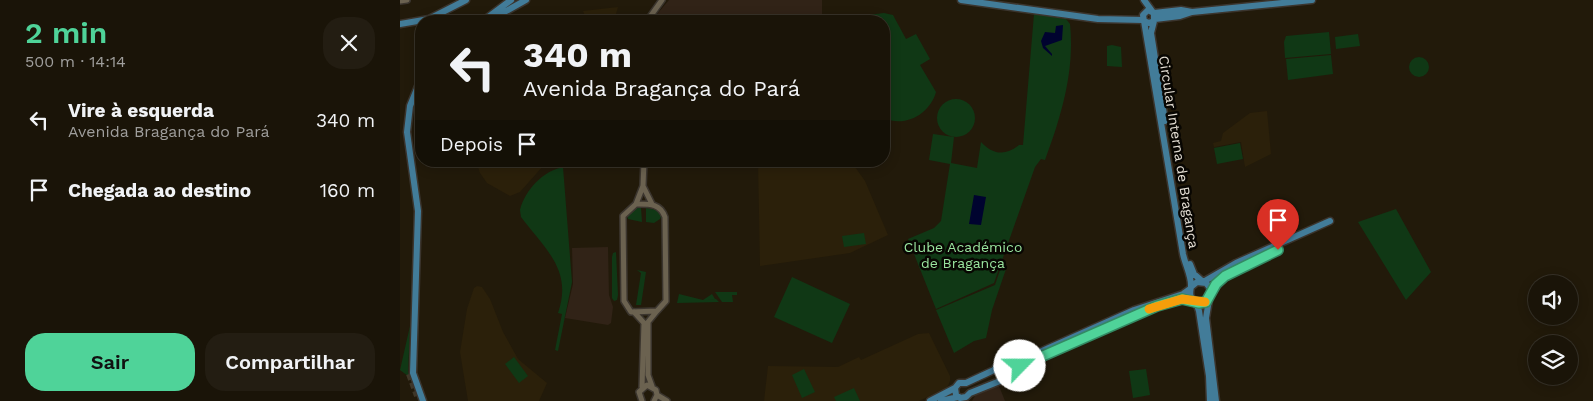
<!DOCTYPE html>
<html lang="pt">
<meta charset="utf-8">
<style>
:root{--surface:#1a1408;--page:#231d12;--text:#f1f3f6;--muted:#9f9e9c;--line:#383329;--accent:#4fd399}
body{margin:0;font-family:"Work Sans",sans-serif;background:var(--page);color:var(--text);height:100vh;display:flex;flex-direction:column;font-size:19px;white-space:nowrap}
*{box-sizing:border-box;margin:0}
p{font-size:16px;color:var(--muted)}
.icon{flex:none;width:28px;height:28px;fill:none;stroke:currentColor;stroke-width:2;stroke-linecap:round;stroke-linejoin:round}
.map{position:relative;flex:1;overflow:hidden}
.details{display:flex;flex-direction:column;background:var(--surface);width:400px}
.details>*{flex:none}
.top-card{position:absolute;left:15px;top:15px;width:475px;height:152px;border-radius:20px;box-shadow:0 2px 12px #0003,0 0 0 1px var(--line);background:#1a1408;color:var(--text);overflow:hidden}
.controls{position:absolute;left:1128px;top:275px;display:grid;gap:10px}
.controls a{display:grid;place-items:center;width:50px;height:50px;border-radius:50%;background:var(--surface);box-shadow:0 2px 12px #0003,0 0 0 1px var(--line);font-size:25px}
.pin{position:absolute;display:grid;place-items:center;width:42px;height:42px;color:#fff;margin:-51px -21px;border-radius:50% 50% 50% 0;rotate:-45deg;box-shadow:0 0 5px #0007}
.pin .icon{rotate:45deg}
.me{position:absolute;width:55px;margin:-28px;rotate:67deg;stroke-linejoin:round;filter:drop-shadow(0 0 4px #0008)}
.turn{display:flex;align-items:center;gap:18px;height:105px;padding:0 25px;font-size:22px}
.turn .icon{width:65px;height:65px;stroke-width:2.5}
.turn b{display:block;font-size:35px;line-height:42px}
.then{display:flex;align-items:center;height:48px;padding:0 25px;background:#0003;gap:10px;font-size:19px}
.round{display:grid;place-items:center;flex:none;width:52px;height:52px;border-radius:20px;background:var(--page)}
.summary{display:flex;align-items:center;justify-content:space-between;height:85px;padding:0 25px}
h1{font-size:30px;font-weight:600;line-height:38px;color:var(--accent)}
.action{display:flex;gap:10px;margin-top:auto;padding:10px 25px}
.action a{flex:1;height:58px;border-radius:20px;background:var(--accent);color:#111;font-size:20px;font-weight:600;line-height:58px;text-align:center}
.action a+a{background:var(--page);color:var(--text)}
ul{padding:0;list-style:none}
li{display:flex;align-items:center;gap:15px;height:70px;padding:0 25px}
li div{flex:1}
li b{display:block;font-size:19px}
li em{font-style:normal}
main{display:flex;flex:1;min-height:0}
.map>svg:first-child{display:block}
.commercial{fill:#312317}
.built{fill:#2b200a}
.green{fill:#103815}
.water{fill:#00032f}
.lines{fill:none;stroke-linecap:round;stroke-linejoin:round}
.major-tunnel{stroke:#3f3728;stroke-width:6;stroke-dasharray:6 3;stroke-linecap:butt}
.minor-casing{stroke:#3b352e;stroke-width:8}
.major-casing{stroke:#3b352e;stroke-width:9}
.minor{stroke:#6b6250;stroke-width:5}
.major{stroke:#427c99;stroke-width:6}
.route-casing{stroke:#338963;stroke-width:12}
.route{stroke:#4fd399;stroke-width:9}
.slow{stroke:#f59e0b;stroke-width:9}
.labels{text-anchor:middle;stroke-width:5;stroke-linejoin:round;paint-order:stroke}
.street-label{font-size:14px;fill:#e3ddd3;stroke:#080602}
.park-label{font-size:14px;fill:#9ae59f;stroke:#080602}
</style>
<main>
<section class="details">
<div class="summary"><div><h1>2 min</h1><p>500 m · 14:14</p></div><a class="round"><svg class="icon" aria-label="close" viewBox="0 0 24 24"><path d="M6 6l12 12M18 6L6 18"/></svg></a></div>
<ul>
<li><svg class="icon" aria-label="left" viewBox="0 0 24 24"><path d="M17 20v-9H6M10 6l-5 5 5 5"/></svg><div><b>Vire à esquerda</b><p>Avenida Bragança do Pará</p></div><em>340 m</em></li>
<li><svg class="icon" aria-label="arrive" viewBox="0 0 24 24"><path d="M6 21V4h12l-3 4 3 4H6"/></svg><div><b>Chegada ao destino</b></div><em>160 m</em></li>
</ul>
<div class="action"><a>Sair</a><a>Compartilhar</a></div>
</section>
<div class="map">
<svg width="1193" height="401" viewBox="0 0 1193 401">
<rect width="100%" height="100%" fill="#221a0a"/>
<path class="commercial" d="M269,0h153v21h-171z
M208,247l1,48 4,12 -2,16 -3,2 -43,-7 8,-34 -1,-36z
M597,385l2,1 6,15h-33l4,-7z"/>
<path class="built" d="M218,7l-4,14h-27l-4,-10z
M867,111l4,43 -26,13 -4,-25 -27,5 -1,-4 8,-2 2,-8 27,-20z
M76,161h78l-10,4 -24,27 -10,4 -23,-13 -7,-10z
M358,161h90l7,6 10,14 23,54 -38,18 -90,13z
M77,286l5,1 8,12 13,33 15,27 29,24 -8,18h-71l-8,-49 7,-43 7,-21z
M529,333l21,43v5l-3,7 -28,13h-155l4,-35 70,1 21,-10 2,3 57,-26z"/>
<path class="green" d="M484,13l9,2 13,24 10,-5 14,25 -10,6 16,27c-6,22 -31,36 -52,26v-97h-27l11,-6z
M634,14l32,5 4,5c5,47 -9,93 -25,136l-4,-1 -6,8 -41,116 -58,26 -28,-70 26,-11 7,-7 9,-57 -21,-4 4,-26 21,3 -3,26 26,5 4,-26c12,13 25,14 38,3h4z
M929,32l2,22 -46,4 -1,-16 2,-6z
M958,34l2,12 -24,3 -1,-12z
M712,45l9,2 1,20 -15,-1v-20z
M931,55l2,19 -45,6 -2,-21z
M1009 67a10 10 0 1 1 20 0a10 10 0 1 1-20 0Z
M537 118a19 19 0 1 1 38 0a19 19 0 1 1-38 0Z
M840,143l3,16 -26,5 -3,-16z
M163,167l9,115 -14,69 -3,-1 7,-36 -4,-1c15,-43 -13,-64 -37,-96l-1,-7c5,-20 23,-39 43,-43z
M235,208h6l1,14 -14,-3 -1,-4z
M246,208l12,2 4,5 -2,4 -6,4 -8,-1z
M996,209l35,63 -25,28 -48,-78z
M464,233l2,11 -22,3 -2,-11z
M216,252l2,43 -1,5 -3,1 -2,-3v-41l1,-4z
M606,269l-14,41 -6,28 -12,3 -20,12 -18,-43 59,-25 5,-15z
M237,270l9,2 -5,33h-5l5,-32z
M392,277l58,27 -18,39 -58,-26z
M315,292h22v3h-5l1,7h-11z
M279,294l24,6 9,-6 3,5 -10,1 11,-1 3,3 -42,1z
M10,326l-2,47 3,1 1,5 -12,-9z
M114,357l14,19 -9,7 -14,-19z
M404,369l11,23 -13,6 -10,-23z
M746,369l4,26 -17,3 -4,-27z
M454,388l6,13h-24l-2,-4z"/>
<path class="water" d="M663,25l-1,15 -17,6 7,8v2l-9,-8 -2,-7 4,-9 10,1 1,-7z
M574,195l12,2 -5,28 -12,-1z"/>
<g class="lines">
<path class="major-tunnel" d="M9,374l8,22"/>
<defs>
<path id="minor" d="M0,1l7,-1
M247,21l15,-21
M244,161l-1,25 9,18
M236,204c13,0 24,-1 29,13l1,84 -9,10 -26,1 -7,-11 -1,-85z
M236,204l7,-18
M234,312l10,11 -2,64
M252,386l-4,-11v-53l9,-11
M257,395l10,6
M242,401l-3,-9 8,-7 9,5 1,5 -3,6"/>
<path id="major" d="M561,0l137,19 45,1
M744,0l8,11
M754,13v8l-5,2 -5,-2 -1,-6 5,-5 6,3 27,-3 11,2 120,-12
M755,19l25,-3 12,-4
M90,20l36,-20
M83,21l28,-21
M744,21l39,233c2,10 8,21 8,31 0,5 -2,8 0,12 6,13 21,4 20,-8l-5,-6 -9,-1 -6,5
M754,21l-3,12 14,88
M0,24l29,-5 37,-19
M21,79l-11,27 -3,26 11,79 -5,162 10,28
M790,264l4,10 8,7
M803,282l33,-19 94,-42
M812,292l13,-16 53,-26
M809,300l-3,18 10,83
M796,302l3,9 10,65 1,25
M721,320l23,-9
M604,365l11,-2 119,-53 49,-16 7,-5
M604,365l5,8 -4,6 -35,14 -4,4 -6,1 -4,-3 -1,-7 4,-5h7l28,-13 3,-4z
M609,373l17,-11 54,-23
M530,401l25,-13
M541,401l17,-4"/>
</defs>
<use href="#minor" class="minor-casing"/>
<use href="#major" class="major-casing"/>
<use href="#minor" class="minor"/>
<use href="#major" class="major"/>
</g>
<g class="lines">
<defs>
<path id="route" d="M620,366l137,-60 25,-7 17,4 7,-1 10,-18 9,-8 53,-26"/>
</defs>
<use href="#route" class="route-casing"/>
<use href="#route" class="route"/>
<path class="slow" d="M749,309l33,-10 23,3"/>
</g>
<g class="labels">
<g class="street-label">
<text transform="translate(779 152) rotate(81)" y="5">Circular Interna de Bragança</text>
</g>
<g class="park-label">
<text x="563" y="252">Clube Académico<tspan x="563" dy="16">de Bragança</tspan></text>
</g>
</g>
</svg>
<div class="controls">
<a><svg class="icon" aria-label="sound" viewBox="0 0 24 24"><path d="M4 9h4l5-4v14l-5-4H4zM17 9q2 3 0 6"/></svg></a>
<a><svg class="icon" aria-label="layers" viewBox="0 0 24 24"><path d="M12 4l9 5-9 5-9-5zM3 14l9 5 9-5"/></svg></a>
</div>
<div class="pin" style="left:878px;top:250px;background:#d93025"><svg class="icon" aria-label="arrive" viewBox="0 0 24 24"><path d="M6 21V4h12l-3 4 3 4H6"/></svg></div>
<svg class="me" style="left:620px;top:366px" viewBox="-20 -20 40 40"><circle r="19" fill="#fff"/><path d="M0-13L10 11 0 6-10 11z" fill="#4fd399"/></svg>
<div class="top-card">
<div class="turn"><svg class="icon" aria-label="left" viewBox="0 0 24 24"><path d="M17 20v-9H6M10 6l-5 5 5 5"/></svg><div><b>340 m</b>Avenida Bragança do Pará</div></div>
<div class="then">Depois<svg class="icon" aria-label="arrive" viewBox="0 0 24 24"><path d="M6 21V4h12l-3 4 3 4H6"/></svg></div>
</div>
</div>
</main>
